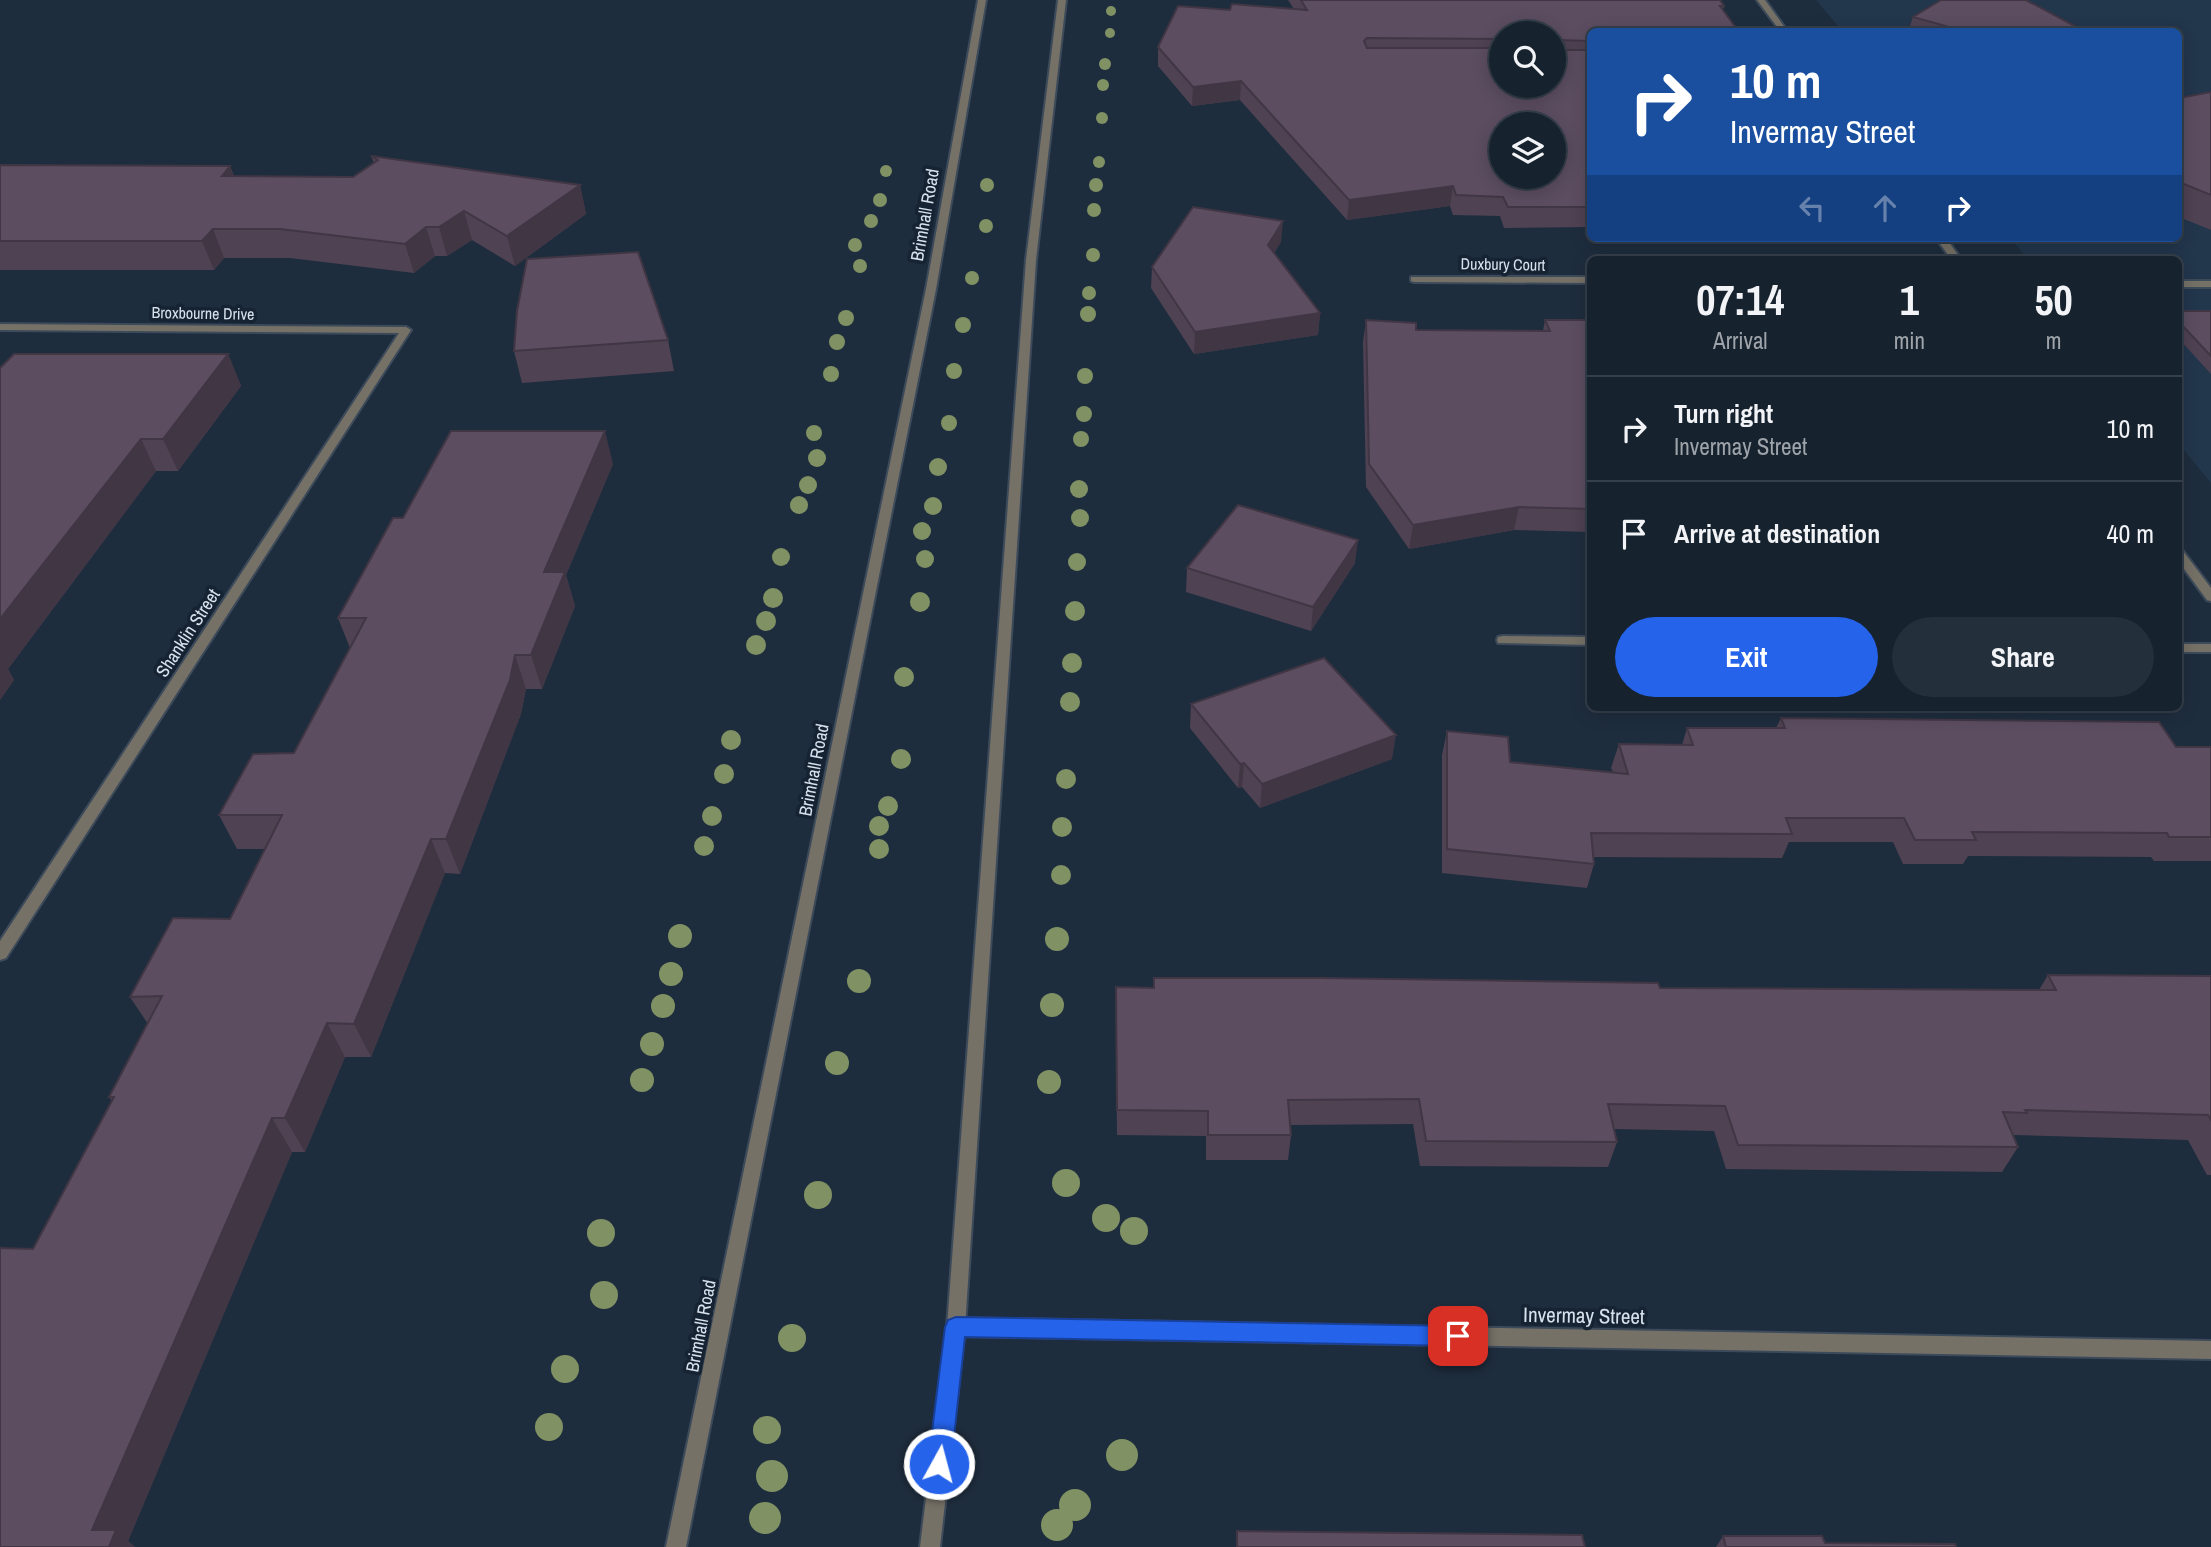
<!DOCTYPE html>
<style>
:root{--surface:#16222e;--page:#232f3a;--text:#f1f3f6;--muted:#9ea4aa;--line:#353f4a;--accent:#2563eb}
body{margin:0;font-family:"Archivo Narrow",sans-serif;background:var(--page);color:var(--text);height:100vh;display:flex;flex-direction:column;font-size:26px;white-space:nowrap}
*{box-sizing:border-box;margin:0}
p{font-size:23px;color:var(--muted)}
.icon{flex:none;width:38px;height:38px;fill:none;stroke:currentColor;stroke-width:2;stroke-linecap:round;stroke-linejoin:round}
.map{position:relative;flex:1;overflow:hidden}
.panel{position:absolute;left:1587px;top:256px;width:595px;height:455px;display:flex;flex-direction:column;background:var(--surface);border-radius:10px;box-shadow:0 4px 18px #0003,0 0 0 2px var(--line)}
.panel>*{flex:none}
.hud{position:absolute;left:1587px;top:28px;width:595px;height:214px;border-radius:10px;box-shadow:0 4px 18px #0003,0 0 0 2px var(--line);background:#1a4fa0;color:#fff;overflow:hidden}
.buttons{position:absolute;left:1489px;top:21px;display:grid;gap:14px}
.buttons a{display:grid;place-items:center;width:77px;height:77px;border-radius:50%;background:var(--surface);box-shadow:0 4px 18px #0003,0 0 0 2px var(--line);font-size:35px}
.pin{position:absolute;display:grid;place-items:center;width:60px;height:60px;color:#fff;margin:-30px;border-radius:14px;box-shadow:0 4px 10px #0006}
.me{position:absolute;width:77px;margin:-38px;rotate:7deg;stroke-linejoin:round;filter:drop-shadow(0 0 5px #0008)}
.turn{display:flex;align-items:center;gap:24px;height:147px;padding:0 28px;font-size:32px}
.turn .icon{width:91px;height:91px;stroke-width:2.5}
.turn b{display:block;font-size:49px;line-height:60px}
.lanes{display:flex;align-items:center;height:66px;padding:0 28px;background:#0003;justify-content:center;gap:35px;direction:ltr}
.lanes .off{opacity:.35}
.eta{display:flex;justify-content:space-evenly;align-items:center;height:119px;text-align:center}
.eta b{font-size:42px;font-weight:800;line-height:49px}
.cta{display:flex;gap:14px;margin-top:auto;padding:14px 28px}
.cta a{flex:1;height:80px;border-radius:42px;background:var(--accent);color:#fff;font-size:28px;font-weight:800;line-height:80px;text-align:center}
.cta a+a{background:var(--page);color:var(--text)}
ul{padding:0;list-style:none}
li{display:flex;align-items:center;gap:21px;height:105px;padding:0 28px;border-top:2px solid var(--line)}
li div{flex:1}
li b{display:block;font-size:26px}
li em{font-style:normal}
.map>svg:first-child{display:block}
.built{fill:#22364c}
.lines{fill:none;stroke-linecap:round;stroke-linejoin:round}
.service-casing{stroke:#3c4a5a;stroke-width:4}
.minor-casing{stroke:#3c4a5a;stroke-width:4}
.tertiary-casing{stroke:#3c4a5a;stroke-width:4}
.service{fill:#767167;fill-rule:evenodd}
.minor{fill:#767167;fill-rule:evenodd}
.tertiary{fill:#767167;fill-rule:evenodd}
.tree{fill:#809263}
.wall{fill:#4f4253;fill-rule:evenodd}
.shaded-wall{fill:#403644}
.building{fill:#5c4d61;stroke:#403644;stroke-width:2;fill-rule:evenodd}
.route{fill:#2563eb;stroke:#184099;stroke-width:2}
.labels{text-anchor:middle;stroke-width:7;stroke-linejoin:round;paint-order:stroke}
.far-street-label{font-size:16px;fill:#d8e2ed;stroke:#152333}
.street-label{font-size:18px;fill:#d8e2ed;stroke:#152333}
.near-street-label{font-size:21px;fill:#d8e2ed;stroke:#152333}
</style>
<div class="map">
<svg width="2211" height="1547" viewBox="0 0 2211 1547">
<rect width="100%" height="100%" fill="#1e2d3e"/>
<path class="built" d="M1816,0h395v483l-32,-39v-185h-151l-18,-21h169v-206l-337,-1z"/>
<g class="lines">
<defs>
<path id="service" d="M2179,281h32v6h-32z"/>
<path id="minor" d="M1757,0h8l23,32h-7z
M1936,238h10l15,21h-10z
M1411,277h180v6l-177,-1 -3,-1z
M0,324l406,3 5,3 -405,628 -6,2v-19l399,-608 -399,-3z
M2179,550l4,1 28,37v13l-4,-1 -28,-38z
M1503,636l88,1v8l-93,-2 -1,-3 1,-3z
M2179,644h32v8h-32z
M956,1318l1255,23v18l-1255,-23 -7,-3 -2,-6 2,-6z"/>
<path id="tertiary" d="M978,0h8l-50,289 -250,1258h-20l260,-1258z
M1058,0h8l-30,260 -71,1067 -25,220h-20l27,-220 79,-1067z"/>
</defs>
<use href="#service" class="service-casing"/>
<use href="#minor" class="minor-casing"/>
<use href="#tertiary" class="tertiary-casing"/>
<use href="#service" class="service"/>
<use href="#minor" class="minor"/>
<use href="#tertiary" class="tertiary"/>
</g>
<g class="tree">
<circle cx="1111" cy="11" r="5"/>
<circle cx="1110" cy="33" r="5"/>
<circle cx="1105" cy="64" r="6"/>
<circle cx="1103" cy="85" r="6"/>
<circle cx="1102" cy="118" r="6"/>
<circle cx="1099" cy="162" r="6"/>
<circle cx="886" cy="171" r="6"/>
<circle cx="987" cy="185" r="7"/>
<circle cx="1096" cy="185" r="7"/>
<circle cx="880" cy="200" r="7"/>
<circle cx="1094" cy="210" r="7"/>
<circle cx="871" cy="221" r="7"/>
<circle cx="986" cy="226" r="7"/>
<circle cx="855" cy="245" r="7"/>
<circle cx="1093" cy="255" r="7"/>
<circle cx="860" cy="266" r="7"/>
<circle cx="972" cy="278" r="7"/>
<circle cx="1089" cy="293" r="7"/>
<circle cx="1088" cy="314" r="8"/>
<circle cx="846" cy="318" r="8"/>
<circle cx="963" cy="325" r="8"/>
<circle cx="837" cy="342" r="8"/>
<circle cx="954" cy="371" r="8"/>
<circle cx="831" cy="374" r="8"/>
<circle cx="1085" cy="376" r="8"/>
<circle cx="1084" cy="414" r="8"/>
<circle cx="949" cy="423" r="8"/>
<circle cx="814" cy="433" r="8"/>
<circle cx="1081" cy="439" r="8"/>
<circle cx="817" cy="458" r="9"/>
<circle cx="938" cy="467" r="9"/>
<circle cx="808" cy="485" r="9"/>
<circle cx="1079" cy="489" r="9"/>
<circle cx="799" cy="505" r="9"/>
<circle cx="933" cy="506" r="9"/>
<circle cx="1080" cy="518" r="9"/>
<circle cx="922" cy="531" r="9"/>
<circle cx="781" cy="557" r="9"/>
<circle cx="925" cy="559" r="9"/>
<circle cx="1077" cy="562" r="9"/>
<circle cx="773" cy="598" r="10"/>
<circle cx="920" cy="602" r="10"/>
<circle cx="1075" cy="611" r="10"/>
<circle cx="766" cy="621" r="10"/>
<circle cx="756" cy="645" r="10"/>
<circle cx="1072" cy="663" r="10"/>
<circle cx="904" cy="677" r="10"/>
<circle cx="1070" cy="702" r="10"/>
<circle cx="731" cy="740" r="10"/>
<circle cx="901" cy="759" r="10"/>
<circle cx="724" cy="774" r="10"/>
<circle cx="1066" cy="779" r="10"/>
<circle cx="888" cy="806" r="10"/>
<circle cx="712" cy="816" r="10"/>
<circle cx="879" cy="826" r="10"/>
<circle cx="1062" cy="827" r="10"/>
<circle cx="704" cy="846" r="10"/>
<circle cx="879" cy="849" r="10"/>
<circle cx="1061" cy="875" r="10"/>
<circle cx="680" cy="936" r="12"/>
<circle cx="1057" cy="939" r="12"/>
<circle cx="671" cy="974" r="12"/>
<circle cx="859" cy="981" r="12"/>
<circle cx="1052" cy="1005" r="12"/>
<circle cx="663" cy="1006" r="12"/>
<circle cx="652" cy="1044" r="12"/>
<circle cx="837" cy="1063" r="12"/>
<circle cx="642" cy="1080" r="12"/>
<circle cx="1049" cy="1082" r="12"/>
<circle cx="1066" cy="1183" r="14"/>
<circle cx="818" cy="1195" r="14"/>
<circle cx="1106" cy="1218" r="14"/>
<circle cx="1134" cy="1231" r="14"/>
<circle cx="601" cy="1233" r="14"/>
<circle cx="604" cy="1295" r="14"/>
<circle cx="792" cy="1338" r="14"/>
<circle cx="565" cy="1369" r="14"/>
<circle cx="549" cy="1427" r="14"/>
<circle cx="767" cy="1430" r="14"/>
<circle cx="1122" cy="1455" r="16"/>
<circle cx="772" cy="1476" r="16"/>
<circle cx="1075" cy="1505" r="16"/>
<circle cx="765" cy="1518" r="16"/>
<circle cx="1057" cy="1525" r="16"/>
</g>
<path class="wall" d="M1288,0h432l4,6 -1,4 -132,22v195l-87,1 -4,-12 -47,-1 -3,-9 -103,14 -107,-120 -48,6 -34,-40v-19l72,-37 64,-1zM1502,33l52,53h-52z
M1913,17l173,15h-178z
M2211,92v138l-32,-13v-119z
M371,156l209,29 6,29 -71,52 -43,-26 -25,16h-12l-21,17 -124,-15h-66l-10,12h-214v-105l230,1 4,10 119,1 21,-14z
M1281,242l-7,11 46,60 -2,22 -124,19 -43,-66 1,-21z
M2179,311h32v63l-32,-35z
M1366,320l50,10 127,1 2,-11h46v212l-77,-2 -105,19 -43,-62 -3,-145z
M668,340l6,31 -152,12 -8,-32z
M14,354h214l13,32 -63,85h-22l-148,198 6,11 -14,20z
M613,464l-47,111 9,31 -33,83h-16l-5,25 -61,160 -15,-1 -74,184h-26l-40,95h-13l-164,389 7,6h-135l33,-298 79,-148 -3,-4 39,-73 -18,-27 100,-78 35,-70h-28l-18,-34 75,-62 56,-105 -12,-30 65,-100z
M1355,563l-44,68 -125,-39 1,-24z
M1191,704l201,55 -132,49 -18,-21 -4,1 -48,-60z
M1781,718l395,29h35v114h-57l-3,-4 -183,-1 -5,8h-60l-10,-22h-104l-7,16 -188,-1v7l-7,24 -145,-15v-118l5,-24 63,31 103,10 -2,-4 8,-24 63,1 5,-17h89z
M2048,975l163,1v199h-4l-19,-35 -175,-5 5,12 -16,25 -276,-3 -12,-38 -100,-2 3,13 -9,25 -188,-1 -7,-42 -123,1 1,10 -3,25h-82v-24l-89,-1 -1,-148 923,3z
M1723,1536l102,7 131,4h-240z"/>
<path class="shaded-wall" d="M1241,81l-1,19 -48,6 1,-19z
M230,166l11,28 -19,-18z
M580,185l6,29 -71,52 -8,-30z
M1453,186l-3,20 -103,14 2,-20z
M464,211l8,29 -25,16 -8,-29z
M1283,221l-2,21 -15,24 2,-21z
M426,227l9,29 -21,17 -9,-29z
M213,229l11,29 -10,12 -12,-29z
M1320,313l-2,22 -124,19 1,-22z
M228,354l13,32 -63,85 -15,-32z
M605,431l8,33 -47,111 9,31 -33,83 -11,-34 13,-83z
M141,439l15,32 -148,198 6,11 -14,20v-81z
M1519,507l-5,23 -105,19 4,-24z
M1358,540l-3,23 -44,68 2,-24z
M515,655l11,34 -5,25 -61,160 -14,-35z
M1396,735l-4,24 -132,49 2,-24z
M1244,763l-2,24 -4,1 2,-24z
M431,839l14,34 -74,184 -17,-33z
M327,1023l18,34 -40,95 -20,-34z
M272,1118l20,34 -164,389 7,6h-26l-17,-17z"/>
<path class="building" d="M1301,0h419l4,6h-4l19,26h-148v9l-34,-1 -2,7 2,3h34v157h-83l-5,-10 -47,-2 -3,-9 -104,14 -108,-119 -48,6 -35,-40 20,-41 52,4 2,-6 75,6zM1502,33h52v53h-52v-38h-135l-3,-7 3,-3 135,1zM1502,124h52v53h-52z
M1941,0h85l60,32h-119l-54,-15z
M2211,92v103l-32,-13v-84z
M371,156l209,29 -73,51 -43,-25 -25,16h-13l-21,17 -125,-15h-67l-11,12h-202v-76l230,1 -8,10 131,1 25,-17z
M1193,207l90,14 -15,24 52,68 -125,19 -43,-65z
M638,252l30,88 -154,11 3,-40 10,-52z
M2179,311h32v45l-32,-34z
M1366,320l50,3v7l134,1 -5,-11h46v189l-72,-2 -106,18 -44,-61z
M14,354h214l-65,85h-22l-141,180v-251z
M451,431h154l-61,141h21l-34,83h-16l-5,25 -64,159h-15l-77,185 -27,-1 -42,95h-13l-180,412h24l-7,17h-109v-299l33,1 81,-152h-5l53,-101 -32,1 43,-79 57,1 52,-104h-63l34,-61 41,-1 72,-135h-28l55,-100h10z
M1238,505l120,35 -45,67 -126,-39z
M1324,658l72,77 -134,49 -18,-21 -4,1 -49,-60z
M1781,718l378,4 17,25h35v90h-42l-2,-4 -195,-1 4,8h-61l-11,-22h-118l6,16 -201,-1 3,31 -147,-15v-118l61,6 2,25 118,12 -9,-30 74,1 -6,-17h98z
M2048,975l163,1v144l-3,-5 -183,-5 2,3 -24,-1 15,35 -280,-2 -13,-39 -117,-2 9,38 -191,-1 -7,-42 -131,1 3,35h-83v-24l-91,-1 -1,-123 38,1v-10h168l336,5 2,5 396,2z
M1237,1531l345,4 3,12h-348z
M1723,1536h99l3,7 130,1 1,3h-230z"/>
<path class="route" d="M956,1317l502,9 8,3 3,7 -3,7 -8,3 -493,-9 -14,127 -4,8 -8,4 -8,-4 -3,-8 17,-137 3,-7z"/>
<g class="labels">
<g class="far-street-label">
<text transform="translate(1503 264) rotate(1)" y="6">Duxbury Court</text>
<text transform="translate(203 313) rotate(1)" y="6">Broxbourne Drive</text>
</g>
<g class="street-label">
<text transform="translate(925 215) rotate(-80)" y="6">Brimhall Road</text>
<text transform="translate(188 633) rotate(-57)" y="6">Shanklin Street</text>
<text transform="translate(814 770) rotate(-79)" y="6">Brimhall Road</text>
<text transform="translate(701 1326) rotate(-79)" y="6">Brimhall Road</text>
</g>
<g class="near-street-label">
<text transform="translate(1584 1316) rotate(1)" y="7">Invermay Street</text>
</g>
</g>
</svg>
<div class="buttons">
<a><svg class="icon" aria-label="search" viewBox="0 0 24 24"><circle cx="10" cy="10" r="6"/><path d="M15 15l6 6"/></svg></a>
<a><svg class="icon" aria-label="layers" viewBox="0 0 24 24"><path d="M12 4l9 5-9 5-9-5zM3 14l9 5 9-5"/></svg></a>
</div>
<div class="pin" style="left:1458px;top:1336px;background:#d93025"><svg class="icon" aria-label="arrive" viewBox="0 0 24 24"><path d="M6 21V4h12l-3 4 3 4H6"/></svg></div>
<svg class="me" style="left:939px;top:1464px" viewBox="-20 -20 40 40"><circle r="17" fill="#2563eb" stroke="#fff" stroke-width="3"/><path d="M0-11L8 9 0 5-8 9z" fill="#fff"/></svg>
<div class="hud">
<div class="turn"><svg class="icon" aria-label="right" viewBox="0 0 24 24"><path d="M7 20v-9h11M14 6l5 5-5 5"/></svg><div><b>10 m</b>Invermay Street</div></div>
<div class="lanes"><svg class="icon off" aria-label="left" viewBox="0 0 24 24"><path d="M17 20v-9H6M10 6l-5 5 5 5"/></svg><svg class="icon off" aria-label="ahead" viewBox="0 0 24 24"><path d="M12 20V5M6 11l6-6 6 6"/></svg><svg class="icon" aria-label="right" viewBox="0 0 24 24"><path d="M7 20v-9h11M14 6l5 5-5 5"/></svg></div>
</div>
<section class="panel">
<div class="eta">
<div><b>07:14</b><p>Arrival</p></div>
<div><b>1</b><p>min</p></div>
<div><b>50</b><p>m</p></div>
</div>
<ul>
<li><svg class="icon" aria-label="right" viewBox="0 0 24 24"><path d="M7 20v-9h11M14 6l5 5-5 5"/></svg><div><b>Turn right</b><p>Invermay Street</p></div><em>10 m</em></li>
<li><svg class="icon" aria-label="arrive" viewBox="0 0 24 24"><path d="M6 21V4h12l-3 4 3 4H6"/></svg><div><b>Arrive at destination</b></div><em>40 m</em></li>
</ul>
<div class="cta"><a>Exit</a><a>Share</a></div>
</section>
</div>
